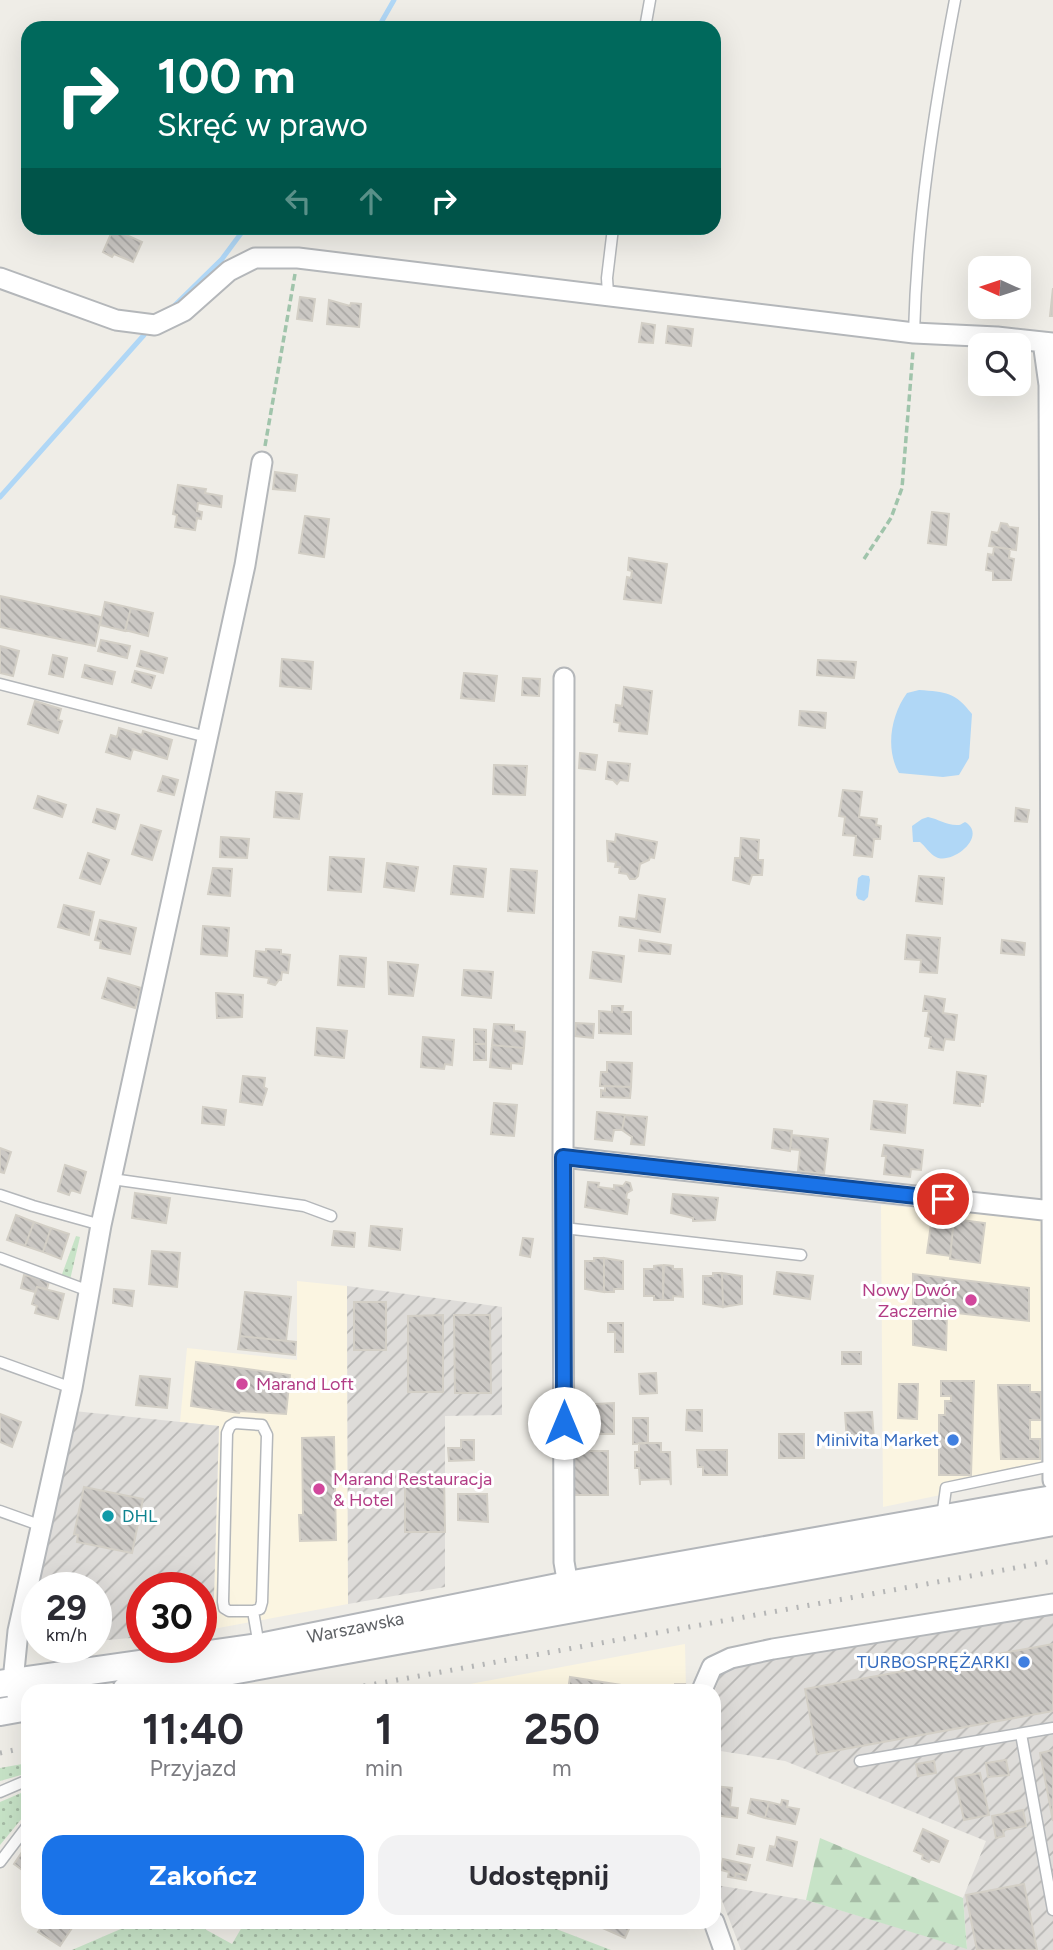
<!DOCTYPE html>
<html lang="pl">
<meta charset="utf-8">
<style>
:root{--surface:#fff;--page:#f2f2f3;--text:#2b2b33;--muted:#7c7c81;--accent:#1a73e8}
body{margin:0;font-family:Figtree,sans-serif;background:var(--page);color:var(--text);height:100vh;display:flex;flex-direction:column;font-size:26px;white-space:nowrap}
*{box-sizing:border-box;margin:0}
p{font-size:23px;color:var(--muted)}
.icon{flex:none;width:38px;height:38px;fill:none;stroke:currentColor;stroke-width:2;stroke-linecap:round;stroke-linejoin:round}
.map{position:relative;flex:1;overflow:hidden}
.panel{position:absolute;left:21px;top:1684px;width:700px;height:245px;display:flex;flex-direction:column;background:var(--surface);border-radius:21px;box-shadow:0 7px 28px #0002}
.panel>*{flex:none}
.banner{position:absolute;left:21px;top:21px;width:700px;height:214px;border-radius:21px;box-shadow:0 7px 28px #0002;background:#00695c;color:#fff;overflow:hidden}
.needle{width:46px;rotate:273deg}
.buttons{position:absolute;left:968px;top:256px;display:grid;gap:14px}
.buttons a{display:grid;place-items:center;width:63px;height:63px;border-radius:14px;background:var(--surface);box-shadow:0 7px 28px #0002;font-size:35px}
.speed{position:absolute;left:21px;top:1572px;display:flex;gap:14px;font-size:35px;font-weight:700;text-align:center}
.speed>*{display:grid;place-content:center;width:91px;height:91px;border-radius:50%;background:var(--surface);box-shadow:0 7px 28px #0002;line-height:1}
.speed small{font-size:18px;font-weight:400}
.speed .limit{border:10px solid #d22;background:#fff;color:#111}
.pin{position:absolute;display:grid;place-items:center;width:60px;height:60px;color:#fff;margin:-30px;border:4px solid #fff;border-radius:50%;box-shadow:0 2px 7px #0007}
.me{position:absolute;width:77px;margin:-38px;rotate:0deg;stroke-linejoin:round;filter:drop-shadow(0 0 5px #0008)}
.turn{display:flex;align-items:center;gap:24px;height:147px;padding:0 21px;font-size:32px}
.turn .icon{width:91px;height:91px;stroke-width:2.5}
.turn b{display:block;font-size:49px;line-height:60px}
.lanes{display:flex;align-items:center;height:66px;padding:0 21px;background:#0003;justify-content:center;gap:35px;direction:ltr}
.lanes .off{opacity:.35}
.eta{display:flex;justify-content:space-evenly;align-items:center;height:119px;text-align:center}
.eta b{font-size:42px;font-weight:700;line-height:49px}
.cta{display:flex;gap:14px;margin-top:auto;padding:14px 21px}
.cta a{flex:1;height:80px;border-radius:21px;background:var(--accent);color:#fff;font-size:28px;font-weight:700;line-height:80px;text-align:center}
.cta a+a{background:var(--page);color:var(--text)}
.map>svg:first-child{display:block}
.commercial{fill:#fbf5e1}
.industrial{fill:url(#industrial-furrows)}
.grass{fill:url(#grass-dots)}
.forest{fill:url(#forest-firs)}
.water{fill:#b0d7f6}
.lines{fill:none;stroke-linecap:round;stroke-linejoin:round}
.stream{stroke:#b0d7f6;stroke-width:5}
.building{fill:url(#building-back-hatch);stroke:#d3cfc6;stroke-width:2}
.service-casing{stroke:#b4b7ba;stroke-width:13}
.minor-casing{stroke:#b4b7ba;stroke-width:23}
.secondary-casing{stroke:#b3b6ba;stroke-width:30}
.path{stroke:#a0c4ab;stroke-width:3.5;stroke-dasharray:7 3.5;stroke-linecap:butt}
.service{stroke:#fff;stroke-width:10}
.minor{stroke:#fff;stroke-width:19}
.secondary{stroke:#fff;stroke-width:26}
.rail{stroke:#b5b6b6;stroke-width:5;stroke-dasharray:2 9;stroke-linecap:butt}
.route-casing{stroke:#114b97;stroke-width:18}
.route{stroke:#1a73e8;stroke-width:12}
.hotel-dot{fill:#d1479c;stroke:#fff;stroke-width:2.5}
.shop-dot{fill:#3f7fe0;stroke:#fff;stroke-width:2.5}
.culture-dot{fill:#0f9aa8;stroke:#fff;stroke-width:2.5}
.labels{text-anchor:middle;stroke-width:6;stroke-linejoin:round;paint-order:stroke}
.hotel-label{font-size:18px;fill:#b23c85;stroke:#fff;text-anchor:start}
.shop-label{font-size:18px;fill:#366cbe;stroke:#fff;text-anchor:end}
.culture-label{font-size:18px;fill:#0d838f;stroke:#fff;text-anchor:start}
.street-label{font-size:18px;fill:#5f6266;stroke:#fff}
</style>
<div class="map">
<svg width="1053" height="1950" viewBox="0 0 1053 1950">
<defs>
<pattern id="industrial-furrows" width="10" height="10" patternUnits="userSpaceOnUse" patternTransform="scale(1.75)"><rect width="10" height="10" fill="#dedcd9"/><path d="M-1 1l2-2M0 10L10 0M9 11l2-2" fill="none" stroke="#b7b6b4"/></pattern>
<pattern id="grass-dots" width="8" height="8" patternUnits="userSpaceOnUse" patternTransform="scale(1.75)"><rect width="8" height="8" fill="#c7e3c7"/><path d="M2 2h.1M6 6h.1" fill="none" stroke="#a5bba5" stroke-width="1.8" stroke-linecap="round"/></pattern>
<pattern id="forest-firs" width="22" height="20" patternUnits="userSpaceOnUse" patternTransform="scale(1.75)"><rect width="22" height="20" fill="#c7e3c7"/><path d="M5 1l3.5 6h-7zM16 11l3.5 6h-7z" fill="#a5bba5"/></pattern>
<pattern id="building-back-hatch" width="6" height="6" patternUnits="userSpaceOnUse" patternTransform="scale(1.75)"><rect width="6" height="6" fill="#cbc8c4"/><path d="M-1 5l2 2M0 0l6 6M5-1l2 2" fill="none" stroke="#a8a6a3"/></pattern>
</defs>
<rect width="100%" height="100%" fill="#efede7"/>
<path class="commercial" d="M881,1205l160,14v255l-158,33z
M297,1281l50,5 1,318 -135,25 6,-203 -39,-4 7,-74 110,12z
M685,1644l1,46h-219l3,-6z"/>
<path class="industrial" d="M347,1286l155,21v108l-57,1v171l-97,17z
M74,1411l145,15 -6,203 -12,1v-43h-59v50l-46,4v-54h-59z
M37,1588v46l-10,1z
M1053,1594v356h-312l-25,-65 90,15 161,48 -4,-50 23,-57 -201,-80 -71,-11 1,-60 16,-43z"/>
<path class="grass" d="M76,1236l4,1 -10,43 -9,-3z
M28,1763v10l-28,8v-13z
M28,1790v21l-28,34v-43z
M137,1922h55l40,22 13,-22h293l73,28h-539z"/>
<path class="forest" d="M820,1838l143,60 4,51 -161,-49z"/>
<path class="water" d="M919,690c27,2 36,2 53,24l-3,44 -10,17 -16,2 -44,-4c-14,-24 -8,-58 8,-80z
M928,817c11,2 19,9 31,8 5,-1 5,-5 9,-1 17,15 -17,41 -32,33 -6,-3 -11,-11 -16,-15h-7l-1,-16 10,-7z
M862,875l7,1 1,4 -2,17 -4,4 -6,-2 -2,-4 2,-17z"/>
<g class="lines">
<path class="stream" d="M378,28l16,-28
M171,309l51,-50 23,-31
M0,497l144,-162"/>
</g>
<path class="building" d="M113,229l29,13 -9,20 -19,-8 -2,3 -9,-5z
M1053,288v28h-3z
M300,297l15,2 -3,22 -15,-2z
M329,300l21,6 1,-3 10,1 -2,23 -32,-3z
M642,323l13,2 -2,18 -14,-1z
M668,326l25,3 -2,17 -25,-3z
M275,472l22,3 -2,16 -22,-2z
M178,485l28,4 -1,4 17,3 -1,11 -23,-4 -1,8 5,1 -1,7 -4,-1 -2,12 -20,-3 2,-12 -4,-1z
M932,512l17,2 -3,31 -18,-2z
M305,516l24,3 -5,38 -25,-4z
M1001,523l6,1 2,3 9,1 -2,22 -27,-4 3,-14 6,1z
M994,547l16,2 -1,9 5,1 -3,21h-18v-9l-7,-1 2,-16 5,1z
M629,558l38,6 -6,39 -37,-4 3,-22 4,1 1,-7 -4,-1z
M0,596l101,21 -6,29 -95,-19z
M105,602l26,6 -6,23 -25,-6z
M131,608l22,5 -5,23 -23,-6z
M101,640l29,6 -3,12 -29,-7z
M0,646l19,5 -6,25 -13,-3z
M141,651l26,7 -4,15 -26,-7z
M53,655l14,3 -4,19 -14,-3z
M282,659l31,3 -2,27 -31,-3z
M818,660l38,2 -2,16 -37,-3z
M85,665l30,7 -3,12 -30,-7z
M135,671l20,5 -4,12 -19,-6z
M464,673l33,3 -3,25 -33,-3z
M523,678l17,1 -1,17 -17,-1z
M624,687l28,4 -5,43 -28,-3 1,-8 -6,-1 2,-17 6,1z
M35,701l26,8 -3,11 4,1 -4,12 -30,-9z
M800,711l26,2 -1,15 -26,-3z
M119,728l23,7 1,-4 29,9 -5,19 -34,-10 -3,10 -24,-7 5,-17 6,2z
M580,753l17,2 -2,15 -16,-2z
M608,762l22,2 -2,17 -8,-1 -3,4 -4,-4 -7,-1z
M494,765l33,1 -2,29 -32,-1z
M163,776l15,4 -4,15 -16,-4z
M843,790l19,2 -3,25 18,2 -1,6 5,1 -1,13h-6l-2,18 -18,-2 2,-19 -13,-1 2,-18 -6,-1z
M276,792l26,2 -3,25 -25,-2z
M38,796l28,9 -4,12 -28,-9z
M1016,808l13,2 -2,12 -12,-1z
M97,809l22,6 -4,14 -22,-7z
M141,825l20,6 -9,29 -20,-6z
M616,834l41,8 -3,16 -4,-1 -1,3 -9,4 -2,12 -3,3h-5l-3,-5 -8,-1 1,-6h-5l1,-5 -8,-1 -1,-20 8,1z
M221,837l28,2 -2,19 -27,-1z
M741,838l18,2 -1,20h5l-1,15h-10l-3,9 -16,-4 2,-22h5z
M88,853l21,7 -9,24 -20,-6z
M330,857l34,2 -3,33 -33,-2z
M387,863l31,4 -4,24 -30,-4z
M454,866l32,3 -3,28 -32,-3z
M213,868l19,1 -2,27 -22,-2z
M511,869l26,2 -3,42 -26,-2z
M919,876l25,2 -2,26 -26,-3z
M639,895l26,4 -5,33 -41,-6 1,-9 16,2z
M64,905l30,7 -5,23 -31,-8z
M100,920l36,8 -6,26 -30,-6 1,-7 -6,-1z
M203,926l26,2 -2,28 -26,-2z
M907,935l33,3 -3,35 -17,-1 1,-12 -16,-1z
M640,940l31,5 -1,9 -31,-3z
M1002,940l23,3 -1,12 -23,-2z
M266,949l15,1v4l9,1 -2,18 -6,-1 -1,8h-2l-4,5 -7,-2 1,-5 -15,-2 2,-25 10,1z
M593,952l31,4 -3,26 -31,-4z
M340,956l26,2 -2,29 -26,-2z
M388,962l30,3 -5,31 -24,-2z
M464,970l29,2 -2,26 -29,-3z
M108,978l33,10 -6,20 -33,-10z
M216,993l27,2 -1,22 -25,1z
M925,996l20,3 -2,14 14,2 -3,25 -9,-1 -2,11 -14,-2 2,-11 -6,-1 4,-25h-6z
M612,1006h11l-1,6h9v22l-32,-1v-22l13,1z
M576,1023l18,1 -1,14 -18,-2z
M494,1024l20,1v6l11,1 -1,16 -32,-3z
M317,1028l30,3 -3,27 -29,-3z
M474,1029l12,1v14h-12z
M423,1037l31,3 -2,25 -7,-1 -1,5 -23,-2z
M474,1044h12v16h-12z
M492,1045l32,3 -2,16 -11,-1v6l-21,-2z
M607,1062l25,1 -1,24 -31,-1 1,-14h6z
M957,1072l29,4 -3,26h-3v4l-26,-3z
M243,1076l22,2 -1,9 3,2 -5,16 -22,-3z
M605,1086l26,1 -1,11 -29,-1v-7l4,1z
M874,1101l33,4 -2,28 -34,-4z
M494,1103l23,2 -3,31 -23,-2z
M203,1107l23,3 -2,15 -22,-2z
M597,1112l28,3 -3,15h-8l-2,11 -17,-2z
M625,1115l22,2 -3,28 -13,-1 1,-7 -10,-7z
M774,1129l18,2 -2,20 -18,-3z
M792,1135l36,4 -4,35 -26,-3 2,-21 -10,-1z
M884,1145l39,5 -2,20 -10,-1 -1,8 -26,-3 2,-18h-4z
M0,1148l11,4 -7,21 -4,-1z
M65,1165l21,7 -6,21 -9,-3 -2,5 -11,-4z
M588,1182l11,1 -1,4 16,2v-4l9,1 3,-4 4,1 2,7 -5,3 -1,6 3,1 -2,14 -42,-7z
M135,1193l35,5 -4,25 -34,-5z
M673,1194l45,4 -3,22 -22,1v-3l-22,-5z
M16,1215l18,7 -9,24 -18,-6z
M932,1217l22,2 -4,37 -23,-3z
M954,1219l31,4 -5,40 -30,-4z
M34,1222l17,6 -8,24 -18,-6z
M371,1226l31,3 -2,21 -31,-4z
M51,1228l18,6 -8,25 -18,-7z
M334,1231l21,2 -1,14 -22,-2z
M523,1238l10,1 -3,18 -10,-2z
M152,1251l28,2 -3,34 -28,-3z
M594,1258h10v34l-19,-3v-28h9z
M604,1258l19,3v28h-9v3h-10z
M663,1265v35h-9v-4h-10v-27h10v-3z
M664,1265l9,1v3h9l1,28 -10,-1v4h-10z
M777,1272l36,4 -3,23 -36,-5z
M713,1273h9l1,34 -20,-3v-28h10z
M722,1273l20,3v28l-19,3z
M913,1274l116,14v33l-82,-9 -1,38 -33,-5z
M24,1275l25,6 -2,8 -10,-2 -2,5 -14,-4z
M37,1287l27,7 -6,25 -23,-6 2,-7 -5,-2z
M114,1289l20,2 -2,15 -19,-3z
M245,1292l46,5 -5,44 -46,-5z
M354,1302h32v48h-32z
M443,1315v77h-35v-76z
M454,1315h36l1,78h-36z
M608,1323h15v29h-8v-20h-7z
M240,1336l56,6 -1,13 -57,-6z
M842,1352h19v12h-19z
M196,1362l94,13 -4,39 -46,-3 -1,2 -48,-7z
M656,1373l1,20 -17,1 -1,-20z
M140,1376l30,3 -3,29 -31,-3z
M941,1381h33l-3,94h-32v-60h6v-14h6v-5h-10z
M899,1384h19l-1,35 -19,-1z
M998,1385h32v7h11v28h-11v19h10v20h-39z
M614,1403v31h-26l-1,-23h8v-7z
M687,1410h15v21l-16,-1z
M872,1412l2,28 -27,1 -2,-28z
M0,1414l21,8 -9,25 -12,-5z
M633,1418h15v25l-15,1z
M779,1434h25v24h-25z
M334,1437l2,103 -36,1 -1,-26h4l-1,-77z
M461,1440h13v20l-25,1 -1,-13h13z
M639,1443h22v9h9l1,33 -1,-6 -30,1v5l-1,-17h-4v-16h4z
M697,1450h30v25h-24v-8h-5z
M574,1451h34v44h-34z
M444,1476l1,56h-40v-55z
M84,1487l59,12 -11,54 -55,-11 1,-7 -4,-1z
M458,1494h29l1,28 -30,-2z
M1053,1644v67l-236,43 -12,-65z
M570,1677l78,12v1h-80z
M675,1684h10l-1,6h-9z
M1053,1750v71l-13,-68z
M1006,1760l3,15 -21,2 -2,-14z
M934,1761l2,12 -18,3 -2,-12z
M980,1773l9,42 -25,5 -9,-42z
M714,1786l18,2 -2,19 8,1 -1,10 -23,-3z
M751,1799l18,3 -4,16 -17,-5z
M782,1800l6,1 -1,6 12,2 -4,15 -30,-6 4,-16 12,3z
M1023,1810l3,16 -23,4 1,6 -8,2 -4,-22z
M923,1829l25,12 -9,21 -8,-3 -2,3 -7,-3 1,-4 -9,-4z
M777,1837l20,5 -5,24 -25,-6 3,-14 5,1z
M28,1843v31l-14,-10z
M739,1845l15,3 -2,9 -15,-3z
M723,1859l27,6 -3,11 -11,-3 -1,5 -7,-1 1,-5 -8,-2z
M736,1873l11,3 -1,4 -11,-2z
M1024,1884l13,66h-60l-11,-55z
M45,1922h31l-16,24 -22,-14z
M600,1922h32l-7,16 -27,-12z"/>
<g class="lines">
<defs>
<path id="service" d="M645,28l5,-28
M608,294l-1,-16 6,-50
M914,333c3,-113 20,-223 41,-333
M0,684l207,53
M112,1179l192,27 27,10
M0,1195l33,11 68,19
M564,1228l237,27
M0,1258l89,33
M0,1362l72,26
M0,1511l42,15
M942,1517l4,-29 105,-22
M253,1611h-24l-5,-3 -1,-6 4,-169 3,-7 5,-3 27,2 5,10 -5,167 -2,7 -7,2 6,35
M1021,1734l32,176
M860,1761l193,-33
M0,1792l28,-12
M0,1862l28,-37"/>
<path id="minor" d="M0,278l116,42 39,5 29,-14 45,-40 26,-13h43l616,75 83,4 56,6
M1043,342l6,43 4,1095
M564,678l-1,479 1,405 4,23
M563,1157l489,54
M702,1690l10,-23 19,-9 42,-9 280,-45
M17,1695l-3,-24 4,-40 54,-243 29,-163 144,-660 17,-103
M714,1922l10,28"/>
<g id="secondary">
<path id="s1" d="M0,1684l265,-38 303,-61 485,-86"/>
<path d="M126,1690l927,-168"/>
<path d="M0,1712l28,-5"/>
</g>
</defs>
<use href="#service" class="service-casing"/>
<use href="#minor" class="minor-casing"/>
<use href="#secondary" class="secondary-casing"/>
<path class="path" d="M265,446l30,-172
M864,559l27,-41 11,-30 11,-137"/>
<use href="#service" class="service"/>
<use href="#minor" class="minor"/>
<use href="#secondary" class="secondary"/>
<path class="rail" d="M342,1690l711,-129
M0,1753l28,-6"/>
</g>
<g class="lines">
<defs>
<path id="route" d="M564,1423l-1,-266 380,42"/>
</defs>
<use href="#route" class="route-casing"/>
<use href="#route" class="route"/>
</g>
<g class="hotel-dot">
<circle cx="971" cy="1300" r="7"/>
<circle cx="242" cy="1384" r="7"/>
<circle cx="319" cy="1489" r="7"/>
</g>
<g class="shop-dot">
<circle cx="953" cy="1440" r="7"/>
<circle cx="1024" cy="1662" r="7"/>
</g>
<circle class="culture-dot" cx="108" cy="1516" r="7"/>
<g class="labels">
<g class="hotel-label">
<text x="957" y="1296" text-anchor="end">Nowy Dwór<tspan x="957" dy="21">Zaczernie</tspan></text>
<text x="256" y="1390">Marand Loft</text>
<text x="333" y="1485">Marand Restauracja<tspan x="333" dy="21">&amp; Hotel</tspan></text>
</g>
<g class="shop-label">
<text x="939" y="1446">Minivita Market</text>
<text x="1010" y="1668">TURBOSPRĘŻARKI</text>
</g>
<g class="culture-label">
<text x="122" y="1522">DHL</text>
</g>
<g class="street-label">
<text dy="6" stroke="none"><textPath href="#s1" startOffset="360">Warszawska</textPath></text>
</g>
</g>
</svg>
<div class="buttons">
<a><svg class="needle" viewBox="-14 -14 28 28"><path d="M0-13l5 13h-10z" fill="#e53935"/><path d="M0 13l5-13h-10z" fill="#7c7c81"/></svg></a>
<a><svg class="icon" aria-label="search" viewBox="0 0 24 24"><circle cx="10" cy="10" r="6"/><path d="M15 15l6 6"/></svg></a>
</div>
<div class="speed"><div>29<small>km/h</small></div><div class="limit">30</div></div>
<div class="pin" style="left:943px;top:1199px;background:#d93025"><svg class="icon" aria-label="arrive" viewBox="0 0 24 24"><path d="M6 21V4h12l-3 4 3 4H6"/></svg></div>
<svg class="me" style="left:564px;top:1423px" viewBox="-20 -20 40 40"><circle r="19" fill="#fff"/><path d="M0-13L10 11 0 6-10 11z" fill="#1a73e8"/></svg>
<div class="banner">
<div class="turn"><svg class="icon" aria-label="right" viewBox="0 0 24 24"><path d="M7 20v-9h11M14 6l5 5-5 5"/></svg><div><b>100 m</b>Skręć w prawo</div></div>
<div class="lanes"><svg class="icon off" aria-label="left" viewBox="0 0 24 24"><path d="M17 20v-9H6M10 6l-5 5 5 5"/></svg><svg class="icon off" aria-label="ahead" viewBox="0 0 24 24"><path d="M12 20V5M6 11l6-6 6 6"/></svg><svg class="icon" aria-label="right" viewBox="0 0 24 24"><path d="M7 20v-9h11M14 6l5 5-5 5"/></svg></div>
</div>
<section class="panel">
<div class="eta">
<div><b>11:40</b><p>Przyjazd</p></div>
<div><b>1</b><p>min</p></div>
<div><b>250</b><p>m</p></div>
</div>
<div class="cta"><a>Zakończ</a><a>Udostępnij</a></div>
</section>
</div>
